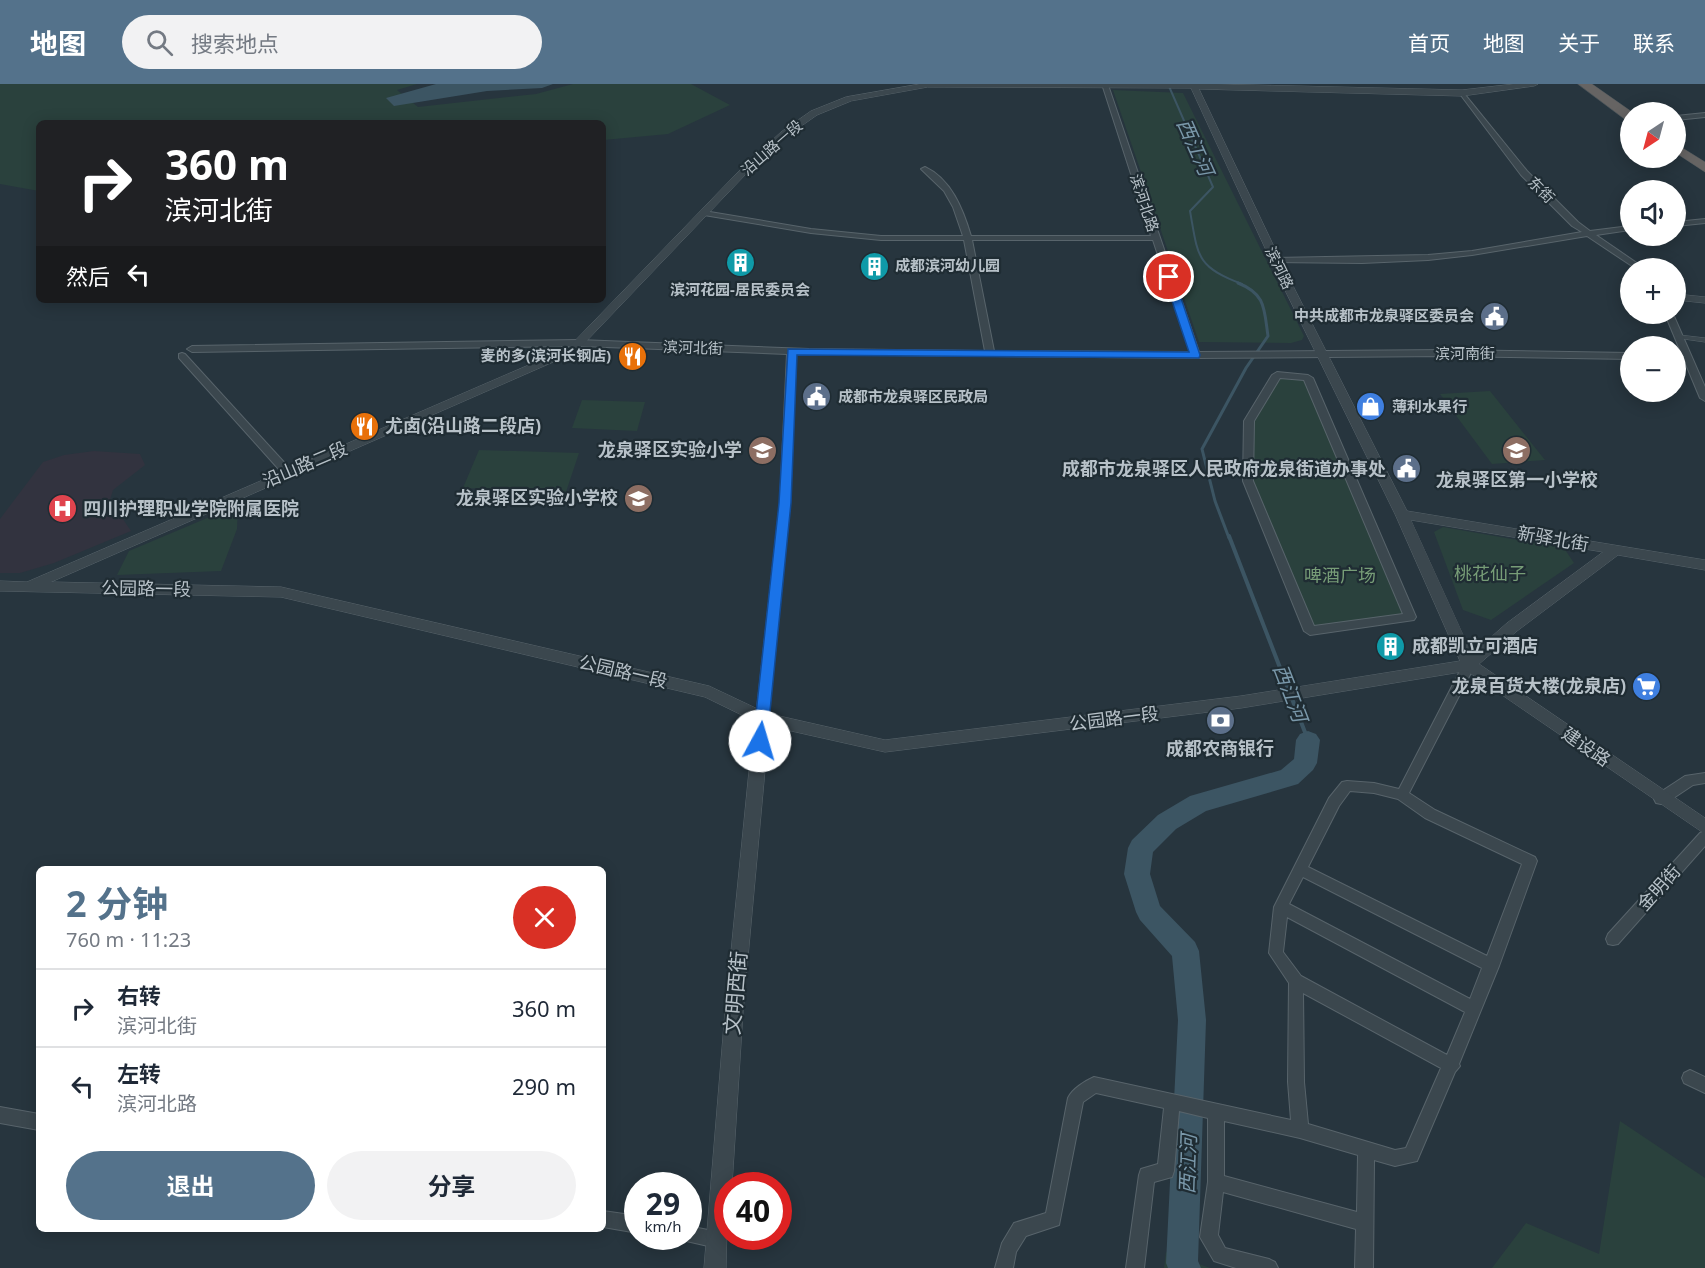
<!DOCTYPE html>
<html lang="zh">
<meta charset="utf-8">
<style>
:root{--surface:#fff;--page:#f2f2f3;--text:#1f2937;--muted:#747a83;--line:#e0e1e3;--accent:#54728b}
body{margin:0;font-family:"Noto Sans","Noto Sans SC",sans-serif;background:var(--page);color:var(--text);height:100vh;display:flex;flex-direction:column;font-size:22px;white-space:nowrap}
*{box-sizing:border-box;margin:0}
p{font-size:20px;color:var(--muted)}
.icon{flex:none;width:33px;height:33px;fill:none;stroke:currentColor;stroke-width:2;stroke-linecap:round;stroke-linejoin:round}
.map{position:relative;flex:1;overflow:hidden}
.panel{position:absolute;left:36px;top:782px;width:570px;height:366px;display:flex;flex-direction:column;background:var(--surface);border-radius:9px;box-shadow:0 3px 15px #0003}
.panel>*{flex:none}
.guide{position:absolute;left:36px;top:36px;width:570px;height:183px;border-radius:9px;box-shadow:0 3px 15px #0003;background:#202124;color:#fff;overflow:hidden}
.needle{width:39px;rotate:216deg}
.buttons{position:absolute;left:1620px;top:18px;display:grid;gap:12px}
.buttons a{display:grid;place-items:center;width:66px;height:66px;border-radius:50%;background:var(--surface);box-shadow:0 3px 15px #0003;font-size:30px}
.speed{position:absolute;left:624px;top:1088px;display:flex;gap:12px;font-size:30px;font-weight:700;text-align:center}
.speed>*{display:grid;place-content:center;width:78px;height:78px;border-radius:50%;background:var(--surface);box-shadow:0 3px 15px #0003;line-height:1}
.speed small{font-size:15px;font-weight:400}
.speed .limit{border:9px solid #d22;background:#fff;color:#111}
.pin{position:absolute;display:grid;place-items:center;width:51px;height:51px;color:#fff;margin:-26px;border:3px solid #fff;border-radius:50%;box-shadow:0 2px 6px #0007}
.me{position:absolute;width:66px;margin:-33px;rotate:6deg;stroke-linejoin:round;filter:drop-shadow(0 0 4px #0008)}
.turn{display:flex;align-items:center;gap:21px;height:126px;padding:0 30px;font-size:27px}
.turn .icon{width:78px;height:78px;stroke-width:2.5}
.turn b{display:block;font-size:42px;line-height:51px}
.then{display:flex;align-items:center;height:57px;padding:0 30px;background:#0003;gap:12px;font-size:22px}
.round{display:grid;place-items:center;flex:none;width:63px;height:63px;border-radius:32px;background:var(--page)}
.head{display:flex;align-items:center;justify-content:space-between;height:102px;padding:0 30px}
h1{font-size:36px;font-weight:700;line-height:45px;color:var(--accent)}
.button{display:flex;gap:12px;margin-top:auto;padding:12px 30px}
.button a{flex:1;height:69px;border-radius:36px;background:var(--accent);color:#fff;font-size:24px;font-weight:700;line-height:69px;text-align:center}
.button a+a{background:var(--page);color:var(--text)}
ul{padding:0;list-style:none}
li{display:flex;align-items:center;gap:18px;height:78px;padding:0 30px;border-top:2px solid var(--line)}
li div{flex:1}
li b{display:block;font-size:22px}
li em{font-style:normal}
header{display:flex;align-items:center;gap:36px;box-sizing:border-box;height:84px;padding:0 30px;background:var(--accent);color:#fff}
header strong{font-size:28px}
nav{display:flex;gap:33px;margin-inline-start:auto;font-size:21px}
.search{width:420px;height:54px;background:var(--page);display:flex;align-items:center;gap:15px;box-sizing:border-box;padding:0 21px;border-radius:33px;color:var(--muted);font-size:22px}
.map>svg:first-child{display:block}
.medical{fill:#32333f}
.green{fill:#2a413d}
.water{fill:#3c5563}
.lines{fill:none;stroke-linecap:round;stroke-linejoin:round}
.stream-far2{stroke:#3c5563;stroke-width:2}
.stream-far1{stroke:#3c5563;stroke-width:3}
.stream{stroke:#3c5563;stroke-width:4}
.river{fill:#3c5563;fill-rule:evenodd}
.pedestrian-casing{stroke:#58646b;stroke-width:1}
.minor-casing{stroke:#58646b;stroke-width:2}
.tertiary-casing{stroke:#58646b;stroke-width:1}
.trunk-casing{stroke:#455158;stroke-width:1}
.pedestrian{fill:#3b474e;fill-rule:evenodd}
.minor{fill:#3b474e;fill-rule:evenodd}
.tertiary{fill:#3b474e;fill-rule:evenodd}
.trunk{fill:#666463;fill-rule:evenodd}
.route{fill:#1a73e8;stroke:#114b97;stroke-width:1.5}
.labels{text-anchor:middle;stroke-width:4.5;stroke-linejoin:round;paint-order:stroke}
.far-street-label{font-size:15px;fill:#b7c1c8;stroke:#1f2c33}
.far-poi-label{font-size:15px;font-weight:bold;fill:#b7c1c8;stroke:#1f2c33;text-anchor:start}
.poi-label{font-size:18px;font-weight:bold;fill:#b7c1c8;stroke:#1f2c33;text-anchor:end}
.street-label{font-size:18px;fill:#b7c1c8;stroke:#1f2c33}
.park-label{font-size:18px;fill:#779d77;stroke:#1f2c33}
.water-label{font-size:20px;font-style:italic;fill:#7a98aa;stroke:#1f2c33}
.near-street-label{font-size:21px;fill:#b7c1c8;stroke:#1f2c33}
</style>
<header>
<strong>地图</strong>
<div class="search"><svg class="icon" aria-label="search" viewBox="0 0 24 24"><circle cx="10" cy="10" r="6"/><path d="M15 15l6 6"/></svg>搜索地点</div>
<nav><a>首页</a><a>地图</a><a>关于</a><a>联系</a></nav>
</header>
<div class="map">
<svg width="1705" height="1184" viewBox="0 0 1705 1184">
<rect width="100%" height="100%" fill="#27353e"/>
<path class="medical" d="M94,367l46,3 5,11 -32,25 -3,10 21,31 -77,32 -34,10h-20v-54l43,-57 21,-7z"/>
<path class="green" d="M0,0h417l-20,6 21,17 118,-13 37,-10h118l39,21 -62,29 -65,6v-17h-564v68l-39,-7z
M1113,6l70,3 121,243 -2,4 -11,3 -92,-1z
M1277,291l31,3 102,239 -100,14 -62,-150 1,-60z
M1490,307l55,69 -53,4 -52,-70z
M582,316l63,2 -8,29 -65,-3z
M479,366l100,3 -13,39 -103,-4z
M238,421l-1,24 -16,42 -104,4 12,-24z
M1443,443l121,21 10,15 -83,57 -28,-10 -29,-78z
M1620,1037l85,57v90h-213l34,-45 73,31z
M1166,1168l44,16h-46z"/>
<path class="water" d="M436,0h117l-11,4 -55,3 -93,15 -8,-8z"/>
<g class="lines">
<path class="stream-far2" d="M1168,0l45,103 -23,24c8,45 6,56 52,73"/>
<path class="stream-far1" d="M1229,454l-14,-37 -13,-52 44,-81 22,-32c-4,-27 -2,-42 -30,-53"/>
<path class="stream" d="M1229,452l79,204"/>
<path class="river" d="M1308,647l8,3 4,6 -3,23 -4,7 -15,14 -92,27 -30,18 -23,23 -3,22 10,32 35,36 4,9 7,69 -8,241 3,7h-33l-2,-5 12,-243 -6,-64 -32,-36 -4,-8 -12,-38 4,-26 4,-8 26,-25 32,-19 91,-26 13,-11 2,-19 4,-6z"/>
<defs>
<path id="pedestrian" d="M1679,251l26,3v4l-28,-4 -1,-1z"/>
<path id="minor" d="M1102,0l6,1 91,267 246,-2 185,3v6l-185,-3 -250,2 -399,-4 -6,149 -22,215 -2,3h-8l-2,-3 24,-215 7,-149 -208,-8 -387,6 -5,-3 5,-3 387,-6 230,9 176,2 -21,-111h-83l-70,-7 -107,-18 -4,-2 4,-2 107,18 70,7h82l-10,-29 -9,-16 -23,-22 4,-2c26,12 38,42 46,69h180zM972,156h181l37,112 -196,-1z
M1462,7l65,80 51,51 12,9 40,-5v4l-34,5 48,33h-9l-48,-32 -115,19 -44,5 -66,3 -90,-1v-4h3l153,-3 44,-4 110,-19 -10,-6 -51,-51 -61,-81 -1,-1z
M1705,29v4l-29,3v-4z
M1705,135v4l-29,3v-4z
M1665,230h8l32,73v14l-5,-3z
M182,269l3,1 107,117v4h-8l-105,-117v-4z
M1277,288l31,3 5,3 103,239 -2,3 -104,15 -6,-4 -61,-150 1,-60 28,-46zM1280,294l24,2 99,234 -89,12 -61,-145 1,-60z
M1469,577l6,4 -66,128 26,17 100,47 2,4 -38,105 -40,98 1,2 -5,6 -38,89 -22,5 -21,-6 -1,108h-18l1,-39 -133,-37 -5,43 7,13 44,11 6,3 3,6h-42l-22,-7 -14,-24 8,-55v-64l-29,-7 -5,60 -2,6 -18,5 -10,86h-18l13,-93 2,-6 17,-5 6,-56 -68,-15 -13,9 -24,123 -33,11 -10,16 -3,16h-18l7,-25 12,-20 32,-10 22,-115c4,-9 17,-17 26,-21l197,43 -3,-38 1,-99 -20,-30 5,-46 55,-109 13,-16 5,-1 27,2 25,6 64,-124zM1350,707l24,2 24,6 27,19 97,46 -35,92 -179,-89 31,-61zM1303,793l179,91 -12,31 -181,-95zM1287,833l178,95 -18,43 -146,-79 -18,-24zM1303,909l138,75 -35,80 -11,2 -87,-26 -4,-42zM1224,1037l76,17 58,17 -1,57 -133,-36z
M1705,689v10l-12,2 -27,18 -5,1 -5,-1 -2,-4 2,-4 29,-19z
M1705,747v15l-87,98 -5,1 -5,-1 -2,-5 2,-5 92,-101z
M1690,986l15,7v16l-21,-10 -2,-5 2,-5z
M0,1023l39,7v16l-39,-7z
M603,1127l35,5v17l-35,-6z
M688,1142l35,7 3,6 -3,6 -6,3 -35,-8 -2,-4h8z"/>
<path id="tertiary" d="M920,0h293l249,6 52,-6h24l-4,2 -72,10 -263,-7 89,187 119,235 298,49v10l-87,-15 -101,76 -38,33 226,154v16l-238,-163 -226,37 -356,44 -116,-26 -26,286 -11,173h-4l-2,83h-22l21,-256 29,-291 -49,-24 -424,-100 -281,-6v-10l27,1 541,-234 171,-177 42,-39 30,-21 35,-14zM928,3l263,1 87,188 117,238 65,147 -219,35 -356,44 -119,-27 -57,-27 -428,-99 -230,-5 525,-230 169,-177 42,-39 30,-21 34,-14zM1411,436l192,32 -96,71 -35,31z
M1676,210l29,3v6l-29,-3z"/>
<path id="trunk" d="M1578,0h14l40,28 -2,9 -4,-1z
M1676,60l29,18v10l-29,-19z"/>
</defs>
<use href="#pedestrian" class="pedestrian-casing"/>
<use href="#minor" class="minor-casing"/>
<use href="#tertiary" class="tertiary-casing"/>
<use href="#trunk" class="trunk-casing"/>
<use href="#pedestrian" class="pedestrian"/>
<use href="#minor" class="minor"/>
<use href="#tertiary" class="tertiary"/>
<use href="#trunk" class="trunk"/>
</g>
<path class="route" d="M1169,190l5,3 26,78 -1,3 -402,-3 -6,148 -24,238 -2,4h-10l-2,-4 26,-238 9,-154 401,3 -25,-75z"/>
<defs>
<symbol id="building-disc" viewBox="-11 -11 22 22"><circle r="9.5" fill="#0f9aa8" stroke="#1f2c33"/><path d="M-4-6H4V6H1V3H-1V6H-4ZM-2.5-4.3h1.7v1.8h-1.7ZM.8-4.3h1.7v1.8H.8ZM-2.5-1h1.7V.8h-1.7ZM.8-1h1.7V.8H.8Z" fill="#fff"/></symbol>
<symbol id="civic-disc" viewBox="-11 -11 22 22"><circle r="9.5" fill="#5c6f8a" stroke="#1f2c33"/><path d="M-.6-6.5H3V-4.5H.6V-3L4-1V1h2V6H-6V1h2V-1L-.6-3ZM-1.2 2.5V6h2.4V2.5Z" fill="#fff"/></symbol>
<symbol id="restaurant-disc" viewBox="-11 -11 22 22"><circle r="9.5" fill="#e8710a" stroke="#1f2c33"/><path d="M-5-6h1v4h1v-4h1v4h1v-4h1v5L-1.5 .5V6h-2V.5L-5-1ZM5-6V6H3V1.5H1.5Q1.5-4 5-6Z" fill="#fff"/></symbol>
<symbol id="shop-disc" viewBox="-11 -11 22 22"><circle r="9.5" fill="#3f7fe0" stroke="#1f2c33"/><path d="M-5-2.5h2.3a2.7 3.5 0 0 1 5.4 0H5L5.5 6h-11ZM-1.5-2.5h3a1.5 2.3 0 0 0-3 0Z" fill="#fff"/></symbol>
<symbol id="school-disc" viewBox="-11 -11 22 22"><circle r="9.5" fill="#8d6e63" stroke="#1f2c33"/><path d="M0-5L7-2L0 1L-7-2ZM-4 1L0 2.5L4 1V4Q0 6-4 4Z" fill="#fff"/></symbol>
<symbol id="hospital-disc" viewBox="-11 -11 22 22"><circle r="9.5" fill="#e0444e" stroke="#1f2c33"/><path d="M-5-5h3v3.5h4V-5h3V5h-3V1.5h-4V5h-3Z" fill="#fff"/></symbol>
<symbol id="supermarket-disc" viewBox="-11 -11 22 22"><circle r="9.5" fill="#3f7fe0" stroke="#1f2c33"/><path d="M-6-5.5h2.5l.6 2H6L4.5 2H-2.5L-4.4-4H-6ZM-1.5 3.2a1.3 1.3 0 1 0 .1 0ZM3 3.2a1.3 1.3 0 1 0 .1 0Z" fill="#fff"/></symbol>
<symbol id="bank-disc" viewBox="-11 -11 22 22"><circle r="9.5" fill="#5c6f8a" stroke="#1f2c33"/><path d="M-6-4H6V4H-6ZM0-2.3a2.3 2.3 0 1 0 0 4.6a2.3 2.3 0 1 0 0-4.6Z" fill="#fff"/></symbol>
</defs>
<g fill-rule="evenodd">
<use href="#building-disc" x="724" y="162" width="33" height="33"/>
<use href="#building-disc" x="858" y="166" width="33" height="33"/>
<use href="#civic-disc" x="1478" y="216" width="33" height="33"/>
<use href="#restaurant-disc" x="616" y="256" width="33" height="33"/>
<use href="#civic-disc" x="800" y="296" width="33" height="33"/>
<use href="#shop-disc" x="1354" y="306" width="33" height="33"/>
<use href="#restaurant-disc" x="348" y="326" width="33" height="33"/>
<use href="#school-disc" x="746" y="350" width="33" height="33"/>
<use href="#school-disc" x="1500" y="350" width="33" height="33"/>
<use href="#civic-disc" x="1390" y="368" width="33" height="33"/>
<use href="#school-disc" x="622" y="398" width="33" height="33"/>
<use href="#hospital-disc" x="46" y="408" width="33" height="33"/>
<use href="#building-disc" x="1374" y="546" width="33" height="33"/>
<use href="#supermarket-disc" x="1630" y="586" width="33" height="33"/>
<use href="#bank-disc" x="1204" y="620" width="33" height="33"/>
</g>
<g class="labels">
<g class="far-street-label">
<text transform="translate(772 64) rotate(-41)" y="5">沿山路一段</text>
<text transform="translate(1541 106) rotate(45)" y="5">东街</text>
<text transform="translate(1144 119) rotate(72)" y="5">滨河北路</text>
<text transform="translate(1279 184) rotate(64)" y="5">滨河路</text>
<text transform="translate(693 264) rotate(2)" y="5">滨河北街</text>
<text x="1465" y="275">滨河南街</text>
</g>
<g class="far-poi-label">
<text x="895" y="187">成都滨河幼儿园</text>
<text x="740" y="211" text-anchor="middle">滨河花园-居民委员会</text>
<text x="1474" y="237" text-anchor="end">中共成都市龙泉驿区委员会</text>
<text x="611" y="277" text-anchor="end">麦的多(滨河长钢店)</text>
<text x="838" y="318">成都市龙泉驿区民政局</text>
<text x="1392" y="328">薄利水果行</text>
</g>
<g class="poi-label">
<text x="385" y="348" text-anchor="start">尤卤(沿山路二段店)</text>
<text x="742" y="372">龙泉驿区实验小学</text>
<text x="1386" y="391">成都市龙泉驿区人民政府龙泉街道办事处</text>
<text x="1517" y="402" text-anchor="middle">龙泉驿区第一小学校</text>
<text x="618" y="420">龙泉驿区实验小学校</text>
<text x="83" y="431" text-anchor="start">四川护理职业学院附属医院</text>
<text x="1412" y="568" text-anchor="start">成都凯立可酒店</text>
<text x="1626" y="608">龙泉百货大楼(龙泉店)</text>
<text x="1220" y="671" text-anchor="middle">成都农商银行</text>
</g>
<g class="street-label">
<text transform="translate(305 381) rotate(-23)" y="6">沿山路二段</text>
<text transform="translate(1553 455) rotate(10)" y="6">新驿北街</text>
<text transform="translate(146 505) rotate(1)" y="6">公园路一段</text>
<text transform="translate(623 588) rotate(13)" y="6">公园路一段</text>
<text transform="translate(1114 635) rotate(-7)" y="6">公园路一段</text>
<text transform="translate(1586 663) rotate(35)" y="6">建设路</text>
<text transform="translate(1659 804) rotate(-48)" y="6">金明街</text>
</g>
<g class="park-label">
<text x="1490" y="496">桃花仙子</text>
<text x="1340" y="498">啤酒广场</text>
</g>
<g class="water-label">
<text transform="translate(1195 63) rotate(66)" y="7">西江河</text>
<text transform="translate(1290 609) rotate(69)" y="7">西江河</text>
<text transform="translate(1188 1080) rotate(-88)" y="7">西江河</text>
</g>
<g class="near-street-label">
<text transform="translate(736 909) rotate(-85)" y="7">文明西街</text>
</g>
</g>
</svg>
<div class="buttons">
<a><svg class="needle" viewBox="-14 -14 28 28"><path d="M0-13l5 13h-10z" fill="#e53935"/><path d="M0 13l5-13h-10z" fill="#747a83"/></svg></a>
<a><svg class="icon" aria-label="sound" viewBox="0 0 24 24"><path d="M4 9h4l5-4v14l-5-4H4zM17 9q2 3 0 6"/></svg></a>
<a>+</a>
<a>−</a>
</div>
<div class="speed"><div>29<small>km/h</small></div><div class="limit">40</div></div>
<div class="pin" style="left:1169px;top:193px;background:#d93025"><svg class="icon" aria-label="arrive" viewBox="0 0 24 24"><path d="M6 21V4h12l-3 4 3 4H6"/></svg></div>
<svg class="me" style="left:760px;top:657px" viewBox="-20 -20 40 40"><circle r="19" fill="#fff"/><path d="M0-13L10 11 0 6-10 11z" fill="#1a73e8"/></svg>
<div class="guide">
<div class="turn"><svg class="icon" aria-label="right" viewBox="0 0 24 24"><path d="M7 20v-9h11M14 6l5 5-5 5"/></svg><div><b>360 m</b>滨河北街</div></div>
<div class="then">然后<svg class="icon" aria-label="left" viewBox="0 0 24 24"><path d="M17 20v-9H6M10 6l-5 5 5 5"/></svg></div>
</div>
<section class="panel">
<div class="head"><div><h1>2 分钟</h1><p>760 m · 11:23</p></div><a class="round" style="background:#d93025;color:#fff"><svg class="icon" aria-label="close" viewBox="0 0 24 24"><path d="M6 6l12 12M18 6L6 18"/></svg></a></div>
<ul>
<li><svg class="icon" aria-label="right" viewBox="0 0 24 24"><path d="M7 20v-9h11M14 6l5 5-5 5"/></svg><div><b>右转</b><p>滨河北街</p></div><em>360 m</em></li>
<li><svg class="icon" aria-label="left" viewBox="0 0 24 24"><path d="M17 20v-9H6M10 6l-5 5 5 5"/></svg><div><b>左转</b><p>滨河北路</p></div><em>290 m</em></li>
</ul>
<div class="button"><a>退出</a><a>分享</a></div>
</section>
</div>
